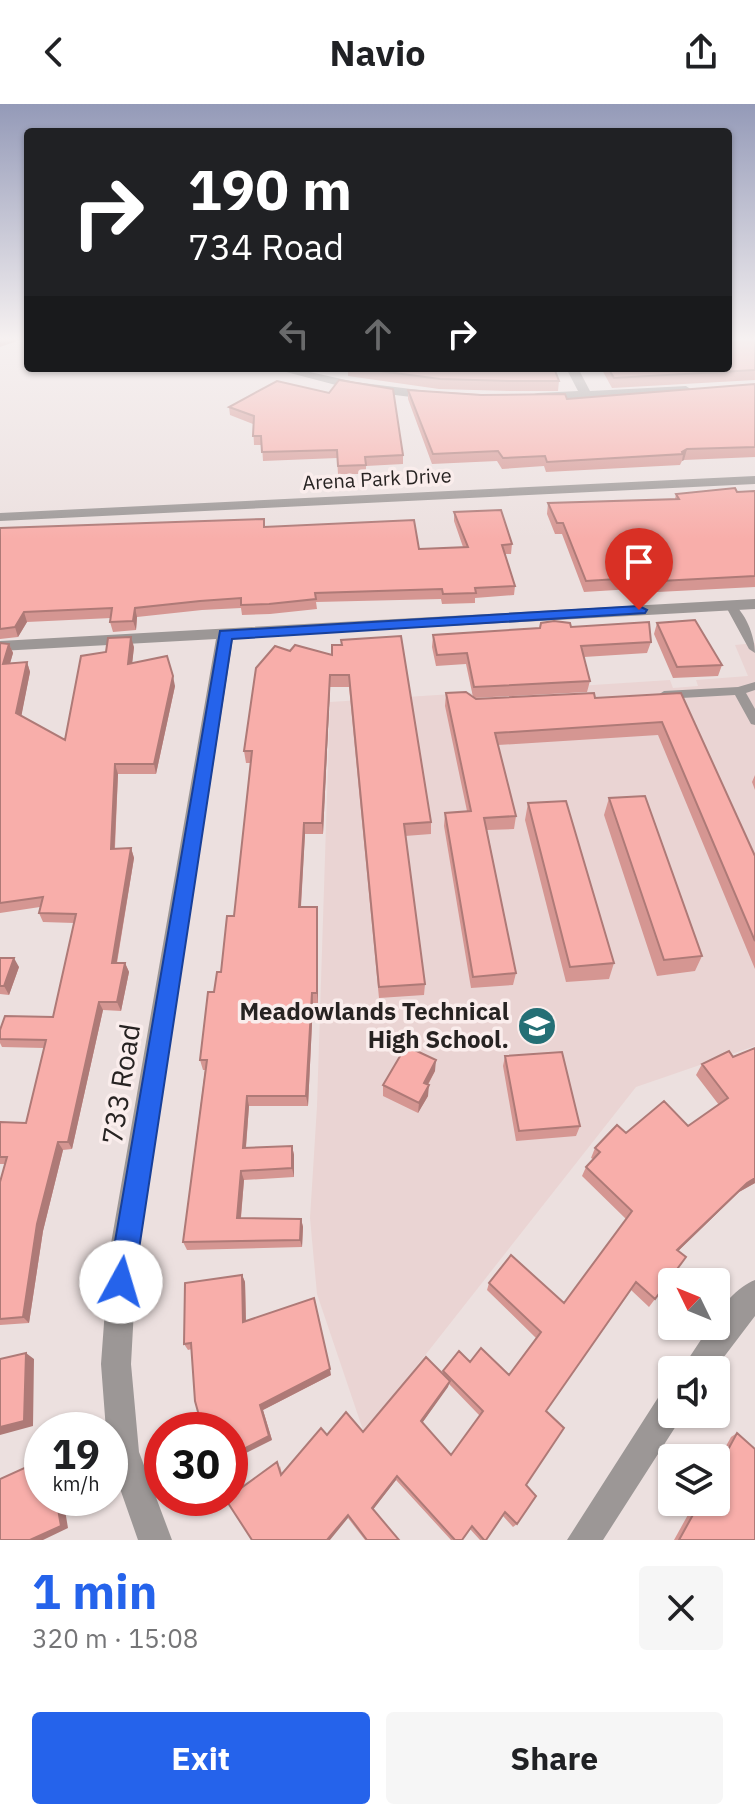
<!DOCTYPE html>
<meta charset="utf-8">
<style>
:root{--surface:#fff;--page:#f6f6f6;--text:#202124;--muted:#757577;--accent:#2563eb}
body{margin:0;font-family:"IBM Plex Sans",sans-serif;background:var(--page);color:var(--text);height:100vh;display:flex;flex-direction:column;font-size:30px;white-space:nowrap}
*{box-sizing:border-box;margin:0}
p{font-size:26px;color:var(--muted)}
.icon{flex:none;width:44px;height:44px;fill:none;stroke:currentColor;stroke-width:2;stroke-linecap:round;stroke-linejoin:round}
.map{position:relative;height:1436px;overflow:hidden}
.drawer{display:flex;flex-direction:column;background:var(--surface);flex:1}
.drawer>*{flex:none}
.guide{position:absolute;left:24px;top:24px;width:708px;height:244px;border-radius:8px;box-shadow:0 2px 6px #0004;background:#202124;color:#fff;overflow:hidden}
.needle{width:52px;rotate:313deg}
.buttons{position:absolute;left:658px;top:1164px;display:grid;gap:16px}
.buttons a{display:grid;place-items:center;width:72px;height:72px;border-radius:8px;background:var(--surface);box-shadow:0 2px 6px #0004;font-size:40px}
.speed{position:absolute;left:24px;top:1308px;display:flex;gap:16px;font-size:40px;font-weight:700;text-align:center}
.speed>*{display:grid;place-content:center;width:104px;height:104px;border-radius:50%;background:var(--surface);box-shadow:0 2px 6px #0004;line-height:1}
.speed small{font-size:20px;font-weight:400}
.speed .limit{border:12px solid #d22;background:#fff;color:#111}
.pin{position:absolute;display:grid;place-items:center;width:68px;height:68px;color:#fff;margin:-82px -34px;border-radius:50% 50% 50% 0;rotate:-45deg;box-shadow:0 0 8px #0007}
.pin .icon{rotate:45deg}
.me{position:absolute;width:88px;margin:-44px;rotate:6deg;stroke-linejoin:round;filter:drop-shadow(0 0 6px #0008)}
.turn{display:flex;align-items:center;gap:28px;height:168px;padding:0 32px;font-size:36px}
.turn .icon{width:104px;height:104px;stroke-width:2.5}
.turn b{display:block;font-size:56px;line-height:68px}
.lanes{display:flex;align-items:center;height:76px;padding:0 32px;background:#0003;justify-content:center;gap:40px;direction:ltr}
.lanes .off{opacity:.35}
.round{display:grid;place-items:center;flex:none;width:84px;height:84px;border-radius:8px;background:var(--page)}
.summary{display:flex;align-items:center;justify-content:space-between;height:136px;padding:0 32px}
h1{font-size:48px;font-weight:700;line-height:60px;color:var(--accent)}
.action{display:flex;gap:16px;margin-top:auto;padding:16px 32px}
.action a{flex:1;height:92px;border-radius:8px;background:var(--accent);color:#fff;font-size:32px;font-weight:700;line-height:92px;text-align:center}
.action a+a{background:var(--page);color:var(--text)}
header{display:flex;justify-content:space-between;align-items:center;height:104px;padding:0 32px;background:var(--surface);font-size:36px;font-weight:700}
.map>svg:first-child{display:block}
.built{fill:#ead4d3}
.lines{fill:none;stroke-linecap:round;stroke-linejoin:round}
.service{fill:#9c9796;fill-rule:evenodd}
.minor{fill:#9c9796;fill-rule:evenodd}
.tertiary{fill:#9c9796;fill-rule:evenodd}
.wall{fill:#d59692;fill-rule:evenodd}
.shaded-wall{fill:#ae7a77}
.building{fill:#f8aeaa;stroke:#ae7a77;stroke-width:2}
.route{fill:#2563eb;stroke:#184099;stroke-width:2}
.labels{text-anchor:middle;stroke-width:7;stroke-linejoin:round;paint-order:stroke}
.far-street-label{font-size:20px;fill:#272322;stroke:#faedec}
.poi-label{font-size:24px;font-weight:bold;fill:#272322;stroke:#faedec;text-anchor:end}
.near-street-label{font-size:28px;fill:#272322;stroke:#faedec}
</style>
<header><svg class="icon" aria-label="back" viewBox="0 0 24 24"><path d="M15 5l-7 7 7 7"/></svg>Navio<svg class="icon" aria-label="share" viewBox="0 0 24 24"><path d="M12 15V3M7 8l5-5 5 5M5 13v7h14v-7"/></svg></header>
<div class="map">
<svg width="755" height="1436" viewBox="0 0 755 1436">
<rect width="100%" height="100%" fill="#ece0df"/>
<path class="built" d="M755,539v403l-119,41 -272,346 -47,-139 -7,-76 7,-112 13,-404 340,-22 3,8 25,-2 -2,-6 52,-4 -13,-31z"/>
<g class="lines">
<path class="service" d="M731,498c14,9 24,34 24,51l-6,-4 -24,-44z
M755,578v8l-9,3 9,16v16l-4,-1 -16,-29 -71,4 -6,-4 6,-4 74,-4z"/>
<path class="minor" d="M271,264h21l63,14 80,10 6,4 -6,4 -80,-10z
M566,264h12l12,23 96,-5 6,4 -6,4 -152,6v-6l4,-1 40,-2z
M755,495v10l-522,29 -96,617 -6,109 8,88 33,88h-34l-28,-80v-30h-4l-5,-66 8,-109 107,-616 -216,12v-10z
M755,1176v36l-41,54h-33l29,-44h6c0,-18 23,-40 39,-46z
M672,1285v25l11,1 -80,125h-36l94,-147z"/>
<path class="tertiary" d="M755,372v8l-755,37v-8z"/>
</g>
<path class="wall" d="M755,234v42l-143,8 -11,-20h127z
M348,264h206l5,13 -1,10h-49l-70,-2 -91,-13z
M755,280v73l-71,3 -2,1 -2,4 -134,7 -2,-6 -42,3 -5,-8 -65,3 -24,-65v-9l159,9z
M229,303l174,48v9l-37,2v8h-28l-1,-16 -74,3 -1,-16h-8l-1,-21 -23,-9z
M755,387v96l-117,6 -6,-4 -48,3 -22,-58h-7l-8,-20 1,-11 127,-4 1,-5z
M454,408l58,32 -1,10h-6l10,32 -1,9 -39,3v5l-33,1 -1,-5 -125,3 1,7 -47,5 -28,1 -1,-7 -39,2 -65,7 -1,13 -23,2 -3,-10 1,-4 -84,4 -9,15 -18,2v-111l265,-1 154,22 44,-2 -9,-26z
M657,519l65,42 -4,11 -45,2 -19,-44z
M571,523l80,15 -4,11 -63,4 6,24 -3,11 -113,6 2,1 119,-1 86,-5 74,163v113l-97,-234 -160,10 18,71 -2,13 -27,1 29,143 -3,12 -42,3 -27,-162 1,-13 22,-2 -22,-105 1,-13 27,4 -7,-33 -30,2 -4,-19 1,-12z
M341,536l90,182v12l-26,2 20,148 -1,11 -45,3 -30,-311h-19l-7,147h-18l-4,73 17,11v85h-5l-5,103h-59l-3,42 46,-2 2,9v22l-50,3 -3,38 60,1 2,8 -1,20 -115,3 -4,-8 22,-172h-2l-3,-10 14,-68 7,-20 13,-56 17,-153h-5l-2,-12 88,-96 9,-10z
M0,539l9,1 4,9 -3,10 17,-1 3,10 -9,44 44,24 69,-93 -2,16 43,23 -19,88h-38l-3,74h16l3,10 -17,105h8l4,9 -8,39 -18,-1 -31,139 -9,1 -20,81 -14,92 -29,2v-143l5,-18h-5v-42l26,1 18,-75 -42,-1 -2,-4v-13l53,-13 21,-94 -31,-1 -4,-9 1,-6 -40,6z
M755,671v15l-3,-8z
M609,694l93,158 -7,15 -38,5 -53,-161z
M528,699l86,160 -5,16 -43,3 -41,-162z
M0,854l19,9 -10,28 -9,-1z
M755,944v135l-16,9 -61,59 -23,48 -6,8 -18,-17 -85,121 -20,74 -9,39 -4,3 -10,-11 -17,24h-6l-10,-11 -8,11h-11l-55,-60 -23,29 26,31h-34l-17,-22 -96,22 28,-74 2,8 45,-39 36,-3 80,-58v-3l27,-9 39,13 27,-37 -49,-48 2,-7 75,20 62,-84 -44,-43 4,-9 7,-8 -2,-1 4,-10 31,-15 62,-7 31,-21 -23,-30 6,-11 31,-7zM449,1280l31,32 -29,39 -29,-32z
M505,952l75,70 -4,10 -60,5 -13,-75z
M435,967l-7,14v11l-10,17 -35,-17v-11z
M242,1171l3,7 1,39 85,54 -68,35 9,30 -80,-91 -4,1 -4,-6z
M737,1329l18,107h-81l21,-38h21v-38l15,-27z"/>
<path class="shaded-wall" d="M0,234h26l-26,9z
M687,345l-3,11 -2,1 1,-7 -1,-2z
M135,504l2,9 -1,13 -3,-9z
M24,508l3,10 -9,15 -3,-10z
M131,533l3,10 -3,27 -3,-10z
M9,540l4,9 -6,21 -4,-10z
M27,558l3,10 -10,51 -4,-10z
M330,571v12l-7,147 -1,-11z
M173,572l2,10 -19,88 -2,-10z
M115,660l3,10 -4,84 -3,-9z
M304,719l1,11 -5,85 -1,-12z
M131,744l3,10 -19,114 -3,-9z
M317,803l1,11v85l-1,-10z
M14,854l5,9 -10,28 -5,-9z
M125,859l4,9 -8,39 -4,-9z
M312,889l1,10 -5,103 -2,-10z
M99,898l4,8 -31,139 -4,-7z
M436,956l-1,11 -12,22 1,-10z
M429,981l-1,11 -10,17 1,-10z
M247,992l2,10 -4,51 -2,-9z
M58,1038l5,8 -20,81 -14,92 -6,-6 14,-93z
M292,1042l2,9v22l-2,-9z
M241,1067l3,9 -4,46 -3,-8z
M755,1074v5l-16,9 -68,66 6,-8 70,-67z
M301,1115l2,8 -1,20 -2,-7z
M242,1171l3,7 1,46 -3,-6z
M26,1249l8,6 -1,67 -33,9v-8z
M330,1265l1,6 -68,35 9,30 -42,21v-5l30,-51z
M450,1277l-2,6 -28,39 1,-5z
M397,1372l-1,4 -24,31v-3z
M56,1394h7l5,30 -25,12h-13z
M348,1411v3l-18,22h-3z"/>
<path class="building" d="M728,234h27v32l-141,8 -6,-10h120z
M357,264h197l5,13h-49l-70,-2z
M339,276l54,9 10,66 -38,2 1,8 -28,1 -1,-16 -75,2 -1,-16h-8l1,-20 -25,-9 48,-26 52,12z
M755,280v63l-68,2 -5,3 1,2 -136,8 -2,-6 -42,2 -5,-7 -65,3 -25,-64 73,5 84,-1 2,5z
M735,384l2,4 18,-1v85l-114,6 -7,-4 -48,3 -23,-58h-6l-9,-20 131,-4 -3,-5z
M501,406l11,34 -10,1 13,41 -40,2 1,5 -33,1 -1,-5 -127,4 1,6 -47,5 -28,1v-7l-41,3 -65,7 -2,13 -23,1 2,-14 -88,4 -9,15 -15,2v-101l264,-9v8l150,-7 5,29 49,-2 -14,-35z
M695,516l27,45 -45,2 -20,-44z
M554,517l16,2 1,4 78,-5 2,20 -70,4 9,35 -116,6 -7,-34 -30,2 -4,-20 107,-7 1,-5z
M401,532l30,186 -27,2 21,160 -46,3 -30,-312h-19l-8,148h-18l-5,84h18v86h-5l-6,103h-59l-4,52 49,-2v22l-51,3 -4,47 64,1 -1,21 -117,2 24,-182h-7l8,-68h6l3,-20h4l6,-56h7l18,-165h-8l12,-83 19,-22 15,5 5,-6 37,10v-10h10l-1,-5z
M131,533l-3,27 39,-8 6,20 -19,88h-39l-4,85 20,-1 -19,115h13l-8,39h-18l-31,140h-10l-21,82 -14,93 -23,2v-137l7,-25h-7v-35l26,1 20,-83 -46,-1v-9l5,-14 48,1 23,-103 -37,-1 4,-16 -43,6v-260l9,1 -6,20 24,-2 -11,51 49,27 16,-84 25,-4 2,-14z
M466,588l10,7 118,-6 1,5 86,-5 74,163v85l-93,-219 -167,11 21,83 -32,2 32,155 -43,4 -28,-164 26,-2 -25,-118z
M645,692l57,160 -38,4 -55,-162z
M566,697l48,162 -44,4 -42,-164z
M0,854h14l-10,28h-4z
M406,942l30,14 -12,23 5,2 -10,18 -36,-18z
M755,944v130l-8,5 -70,67 9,7 -31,42 -19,-17 -90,129 18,17 -38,57 10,11 -19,28 -12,-12 -19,28h-2l-12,-14 -10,14h-7l-58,-64 -25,32 27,32h-32l-19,-25 -21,25h-75l-26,-40 4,-2v-2l47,-34 4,13 40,-47 6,7 19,-23 17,20 63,-75 24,24 -29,40 30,34 32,-44 -40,-40 16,-20 11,11 11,-14 28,27 32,-43 -52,-49 22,-28 53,48 68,-92 -46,-44 14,-15 -5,-4 22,-23 9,8 38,-32 24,25 40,-28 -26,-34 27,-13 4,6z
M562,948l18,74 -61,5 -14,-75z
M242,1171l1,47 71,-24 16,71 -70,36 9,31 -39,20v-26h-27l-8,-29 -4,-58 -7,1 1,-61z
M26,1249l-2,68 -24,6v-68z
M737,1329l18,16v91h-76l21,-38h16v-30z
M42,1356v38h14l5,28 -31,14h-30v-61z"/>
<linearGradient id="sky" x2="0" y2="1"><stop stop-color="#949ab8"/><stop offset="0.54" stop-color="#f6f1f1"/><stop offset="1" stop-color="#f6f1f1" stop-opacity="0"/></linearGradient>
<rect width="755" height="435" fill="url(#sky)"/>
<path class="route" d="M639,502l8,4 -2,3 -413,26 -98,643 -4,9 -9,4 -9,-4 -4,-9 112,-651z"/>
<defs>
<symbol id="school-disc" viewBox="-11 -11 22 22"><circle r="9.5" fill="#246f75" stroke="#faedec"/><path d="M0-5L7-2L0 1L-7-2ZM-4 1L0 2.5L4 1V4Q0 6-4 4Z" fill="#fff"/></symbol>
</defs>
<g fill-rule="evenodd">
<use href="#school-disc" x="515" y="900" width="44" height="44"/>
</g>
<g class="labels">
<g class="far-street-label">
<text transform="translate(377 375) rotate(-3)" y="7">Arena Park Drive</text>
</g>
<g class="poi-label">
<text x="509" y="916">Meadowlands Technical<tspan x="509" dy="28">High School.</tspan></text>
</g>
<g class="near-street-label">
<text transform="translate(121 980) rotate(-81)" y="10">733 Road</text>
</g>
</g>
</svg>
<div class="buttons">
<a><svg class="needle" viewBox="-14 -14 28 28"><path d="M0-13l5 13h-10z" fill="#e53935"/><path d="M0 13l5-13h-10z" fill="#757577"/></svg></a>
<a><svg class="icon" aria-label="sound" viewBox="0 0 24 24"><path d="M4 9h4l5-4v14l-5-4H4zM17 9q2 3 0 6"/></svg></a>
<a><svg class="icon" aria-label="layers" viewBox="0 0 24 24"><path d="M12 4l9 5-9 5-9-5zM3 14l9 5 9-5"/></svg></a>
</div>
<div class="speed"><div>19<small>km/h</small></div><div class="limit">30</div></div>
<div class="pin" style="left:639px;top:506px;background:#d93025"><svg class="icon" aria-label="arrive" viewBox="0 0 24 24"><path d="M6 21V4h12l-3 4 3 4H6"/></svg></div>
<svg class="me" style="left:121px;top:1178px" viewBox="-20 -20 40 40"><circle r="19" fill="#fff"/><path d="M0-13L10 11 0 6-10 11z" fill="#2563eb"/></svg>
<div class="guide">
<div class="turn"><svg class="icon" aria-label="right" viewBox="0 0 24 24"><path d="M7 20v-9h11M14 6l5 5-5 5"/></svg><div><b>190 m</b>734 Road</div></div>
<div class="lanes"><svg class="icon off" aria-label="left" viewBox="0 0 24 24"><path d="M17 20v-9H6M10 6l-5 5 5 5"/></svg><svg class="icon off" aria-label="ahead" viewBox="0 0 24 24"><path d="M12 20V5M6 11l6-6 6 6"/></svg><svg class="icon" aria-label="right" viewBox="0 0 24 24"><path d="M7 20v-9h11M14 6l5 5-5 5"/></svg></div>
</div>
</div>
<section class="drawer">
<div class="summary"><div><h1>1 min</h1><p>320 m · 15:08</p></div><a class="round"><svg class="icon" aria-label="close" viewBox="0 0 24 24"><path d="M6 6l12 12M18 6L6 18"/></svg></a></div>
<div class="action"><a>Exit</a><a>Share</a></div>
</section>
